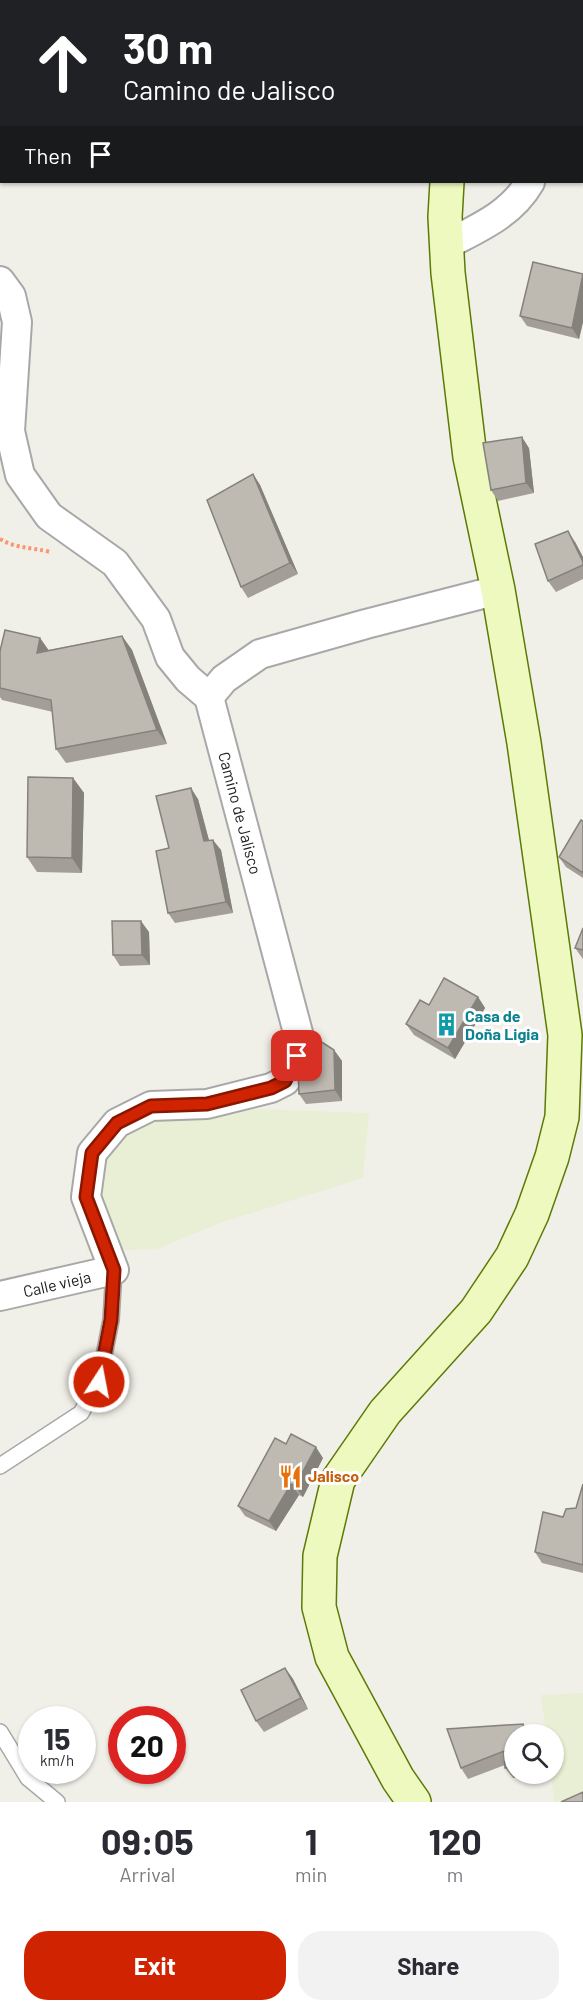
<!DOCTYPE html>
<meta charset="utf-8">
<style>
:root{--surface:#fff;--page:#f2f2f3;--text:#2b2b33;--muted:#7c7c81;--accent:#d02302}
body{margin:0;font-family:Barlow,sans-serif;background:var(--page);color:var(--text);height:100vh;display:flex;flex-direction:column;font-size:22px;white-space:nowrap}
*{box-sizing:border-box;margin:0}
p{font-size:20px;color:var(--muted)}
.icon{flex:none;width:33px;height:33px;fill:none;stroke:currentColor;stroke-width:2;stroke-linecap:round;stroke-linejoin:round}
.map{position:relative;height:1802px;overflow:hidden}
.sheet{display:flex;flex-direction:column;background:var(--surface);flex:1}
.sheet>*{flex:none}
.banner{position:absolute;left:0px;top:0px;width:584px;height:183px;box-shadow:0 2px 4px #0004;background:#202124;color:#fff;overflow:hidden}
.controls{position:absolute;left:504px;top:1724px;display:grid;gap:12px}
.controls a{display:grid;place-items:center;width:60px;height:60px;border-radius:50%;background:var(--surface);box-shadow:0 2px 4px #0004;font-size:30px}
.speed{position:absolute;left:18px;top:1706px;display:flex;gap:12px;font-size:30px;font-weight:700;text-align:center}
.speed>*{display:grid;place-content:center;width:78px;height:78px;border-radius:50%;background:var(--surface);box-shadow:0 2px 4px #0004;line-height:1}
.speed small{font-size:15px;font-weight:400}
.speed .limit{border:9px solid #d22;background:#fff;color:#111}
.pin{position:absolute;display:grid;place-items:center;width:51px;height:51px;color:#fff;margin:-26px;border-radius:12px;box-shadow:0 3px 9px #0006}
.me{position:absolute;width:66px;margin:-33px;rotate:11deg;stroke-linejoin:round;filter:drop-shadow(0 0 4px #0008)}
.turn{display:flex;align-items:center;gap:21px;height:126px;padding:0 24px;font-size:27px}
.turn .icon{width:78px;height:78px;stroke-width:2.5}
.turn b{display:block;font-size:42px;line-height:51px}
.then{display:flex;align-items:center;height:57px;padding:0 24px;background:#0003;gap:12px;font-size:22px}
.eta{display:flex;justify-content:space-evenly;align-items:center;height:102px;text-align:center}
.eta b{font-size:36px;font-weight:700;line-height:42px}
.action{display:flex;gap:12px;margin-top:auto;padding:12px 24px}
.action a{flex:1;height:69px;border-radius:24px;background:var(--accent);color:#fff;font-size:24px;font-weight:700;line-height:69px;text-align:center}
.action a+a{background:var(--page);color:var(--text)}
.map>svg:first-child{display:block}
.farmland{fill:#e9efd4}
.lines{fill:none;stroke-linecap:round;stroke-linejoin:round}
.lane-casing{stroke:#a8a8a8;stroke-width:18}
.street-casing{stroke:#a8a8a8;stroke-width:32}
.secondary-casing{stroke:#5b7a06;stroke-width:36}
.path{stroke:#f99571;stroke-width:4;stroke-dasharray:3 3;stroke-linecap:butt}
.lane{stroke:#fff;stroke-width:15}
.street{stroke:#fff;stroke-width:28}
.secondary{stroke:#edf9be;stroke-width:33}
.wall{fill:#a39f98}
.shaded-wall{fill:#85827c}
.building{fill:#beb9b1;stroke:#85827c;stroke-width:1.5}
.route-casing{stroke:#871701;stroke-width:15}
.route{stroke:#d02302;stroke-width:10}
.labels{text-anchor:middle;stroke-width:6;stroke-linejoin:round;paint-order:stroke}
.street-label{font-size:16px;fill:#212121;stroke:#fff}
.culture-label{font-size:16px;font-weight:bold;fill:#0d838f;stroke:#fff;text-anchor:start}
.food-label{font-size:16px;font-weight:bold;fill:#c56008;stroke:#fff;text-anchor:start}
</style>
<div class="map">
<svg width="583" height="1802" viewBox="0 0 583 1802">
<rect width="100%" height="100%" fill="#f1f0e8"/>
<path class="farmland" d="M261,1109l108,4 -6,65 -143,45 -63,26 -70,3 11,-119 42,-21z
M583,1693v107l-29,2 -3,-29h3v-39h-8l-5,-39z"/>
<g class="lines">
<defs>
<path id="lane" d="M436,2l2,-2
M0,1466l81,-53 18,-32 12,-61 3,-50
M0,1732l28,46 29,24"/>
<path id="street" d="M582,112h1
M446,245c32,-17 65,-30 84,-63
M0,281l11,15 6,26 -7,109 10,44 29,41 66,47 41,56 14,38 18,22 21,18 92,347 -8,23 -8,14 -14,7 -64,16 -56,2 -34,17 -25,30 -6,44 28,73 -114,26
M209,697l15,-18 36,-25 106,-30 132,-34"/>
<path id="secondary" d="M498,2l1,-2
M414,1802l-16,-23 -66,-122 -13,-50 1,-51 18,-76 47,-68 91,-101 36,-54 20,-43 20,-57 10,-40 3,-82 -41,-292 -26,-153 -28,-133 -22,-184 -3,-56 2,-35"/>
</defs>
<use href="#lane" class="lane-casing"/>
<use href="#street" class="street-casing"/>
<use href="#secondary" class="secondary-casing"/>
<path class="path" d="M0,539c17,10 31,8 50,13"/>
<use href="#lane" class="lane"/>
<use href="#street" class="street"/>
<use href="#secondary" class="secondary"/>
</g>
<path class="wall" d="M583,274v48l-4,17 -52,-13 -7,-10z
M529,448l5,45 -36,8 -7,-11z
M253,474l7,11 38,89 -50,24 -7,-11z
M575,542l8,15v22l-27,13 -8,-11z
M122,636l10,14 35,94 -101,19 -10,-14 -3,-37 -51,-12 -2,-3v-46l40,-13 8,12z
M73,778l11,15 -2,80 -45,-1 -10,-15z
M198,799l11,41 12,10 12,63 -58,10 -7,-10 1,-65z
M583,821v57l-17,-11 -7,-10z
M583,928v31l-8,-11z
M149,932l1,33 -30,1 -7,-11z
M478,997l7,11 -30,51 -41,-24 -8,-11 23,-19z
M334,1050l8,11v40l-36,3 -7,-10z
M323,1458l-20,39 -4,-2 -23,36 -31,-15 -7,-10z
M583,1484v89l-41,-10 -7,-11 28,-35 13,-9z
M285,1668l8,11 15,30 -44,23 -8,-11z
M523,1724l7,10h-16v39h20v4l-21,1 -8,-10v-3l-37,14 -7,-11z"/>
<path class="shaded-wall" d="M583,275v47l-4,17 -7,-11z
M522,437l7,11 5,45 -8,-10z
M253,474l7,11 38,89 -8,-11z
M568,531l7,11 8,15v5z
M122,636l10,14 35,94 -10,-14z
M40,638l10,14 -13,1z
M73,778l11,15 -2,80 -10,-15z
M191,788l7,11 14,53 -8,-11z
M213,840l8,10 12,63 -7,-11z
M141,921l8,11 1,33 -8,-10z
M478,997l7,11 -30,51 -7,-11z
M334,1050l8,11v40l-7,-11z
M316,1447l7,11 -20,39 -8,-11z
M291,1484l8,11 -23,36 -7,-10z
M285,1668l8,11 15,30 -7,-11z
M523,1724l7,10h-6z"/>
<path class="building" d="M533,262l50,12 -11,54 -52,-12z
M522,437l4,46 -35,7 -8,-47z
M253,474l37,89 -49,24 -34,-87z
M568,531l15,31v3l-35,16 -13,-37z
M5,630l35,8 -3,15 85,-17 35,94 -101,19 -5,-49 -51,-12v-37z
M28,777l45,1 -1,80 -45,-1z
M191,788l13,53 9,-1 13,62 -58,11 -12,-62 13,-3 -13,-52z
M581,820l2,1v52l-24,-16z
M112,921h29l1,34h-29z
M583,928v22l-8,-2z
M444,978l34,19 -30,51 -42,-24 14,-24 9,5z
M320,1041l14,9 1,40 -36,4 -1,-26 9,-24z
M291,1434l25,13 -21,39 -4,-2 -22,37 -31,-15 37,-68 11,6z
M583,1484v81l-48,-13 8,-40 20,5 3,-8 10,-1z
M285,1668l16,30 -45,23 -15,-31z
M523,1724l1,10h-10v33l-9,1 -1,-17 -43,17 -14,-39z
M583,1792v10h-22z"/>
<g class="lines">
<defs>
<path id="route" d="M99,1382l12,-62 3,-50 -28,-73 6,-44 25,-30 34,-17 56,-2 64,-16 14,-7 12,-25"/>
</defs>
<use href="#route" class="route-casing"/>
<use href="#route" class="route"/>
</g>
<defs>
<symbol id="building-bare" viewBox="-9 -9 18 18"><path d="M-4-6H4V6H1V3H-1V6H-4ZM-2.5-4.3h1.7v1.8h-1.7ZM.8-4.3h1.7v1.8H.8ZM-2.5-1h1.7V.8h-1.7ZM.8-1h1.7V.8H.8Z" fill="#0f9aa8" stroke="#fff" stroke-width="2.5" paint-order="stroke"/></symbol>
<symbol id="restaurant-bare" viewBox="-9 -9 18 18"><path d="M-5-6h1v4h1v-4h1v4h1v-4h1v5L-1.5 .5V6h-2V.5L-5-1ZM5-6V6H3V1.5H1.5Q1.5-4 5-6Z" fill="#e8710a" stroke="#fff" stroke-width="2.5" paint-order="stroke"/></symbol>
</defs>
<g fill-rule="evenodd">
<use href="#building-bare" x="430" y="1008" width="33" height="33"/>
<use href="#restaurant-bare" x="274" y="1460" width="33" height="33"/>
</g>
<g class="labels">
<g class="street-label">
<text transform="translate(240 813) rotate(75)" y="6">Camino de Jalisco</text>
<text transform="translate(57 1284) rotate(-13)" y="6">Calle vieja</text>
</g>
<g class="culture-label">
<text x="465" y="1022">Casa de<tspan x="465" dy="18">Doña Ligia</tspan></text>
</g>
<g class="food-label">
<text x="308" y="1482">Jalisco</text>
</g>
</g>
</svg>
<div class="controls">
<a><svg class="icon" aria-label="search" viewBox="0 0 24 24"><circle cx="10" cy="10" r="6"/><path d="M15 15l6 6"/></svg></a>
</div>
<div class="speed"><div>15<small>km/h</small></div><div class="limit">20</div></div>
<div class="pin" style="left:297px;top:1056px;background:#d93025"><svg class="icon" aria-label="arrive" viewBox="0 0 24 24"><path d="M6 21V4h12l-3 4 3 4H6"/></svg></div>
<svg class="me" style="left:99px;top:1382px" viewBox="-20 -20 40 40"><circle r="17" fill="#d02302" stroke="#fff" stroke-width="3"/><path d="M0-11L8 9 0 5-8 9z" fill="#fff"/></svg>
<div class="banner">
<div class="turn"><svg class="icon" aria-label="ahead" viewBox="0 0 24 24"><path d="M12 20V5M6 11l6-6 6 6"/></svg><div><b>30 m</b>Camino de Jalisco</div></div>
<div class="then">Then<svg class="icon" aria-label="arrive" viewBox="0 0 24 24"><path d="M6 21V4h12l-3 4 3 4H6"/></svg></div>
</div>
</div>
<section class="sheet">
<div class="eta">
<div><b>09:05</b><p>Arrival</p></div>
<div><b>1</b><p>min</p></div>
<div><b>120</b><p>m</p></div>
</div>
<div class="action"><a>Exit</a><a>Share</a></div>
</section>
